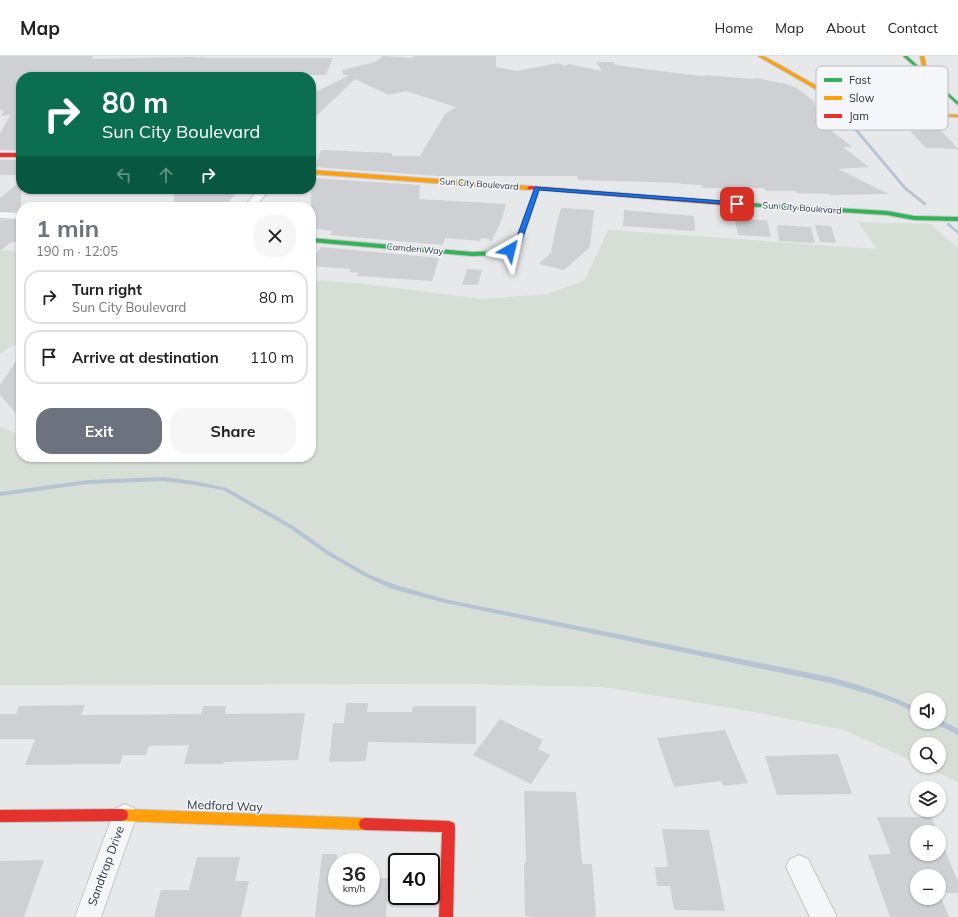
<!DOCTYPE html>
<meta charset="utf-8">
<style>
:root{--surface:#fff;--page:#f6f6f6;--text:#222;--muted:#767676;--line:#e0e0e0;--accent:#6c737f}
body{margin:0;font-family:Mulish,sans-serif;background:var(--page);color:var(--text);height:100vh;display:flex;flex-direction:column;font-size:15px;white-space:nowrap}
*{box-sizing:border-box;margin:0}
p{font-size:13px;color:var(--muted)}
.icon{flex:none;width:22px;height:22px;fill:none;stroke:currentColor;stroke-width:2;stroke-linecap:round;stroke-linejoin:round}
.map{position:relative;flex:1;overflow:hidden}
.panel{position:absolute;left:16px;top:146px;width:300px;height:260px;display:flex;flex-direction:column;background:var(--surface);border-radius:16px;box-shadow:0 1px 3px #0004}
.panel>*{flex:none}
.top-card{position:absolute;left:16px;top:16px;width:300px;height:122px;border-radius:16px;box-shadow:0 1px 3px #0004;background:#0b6e4f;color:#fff;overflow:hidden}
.tools{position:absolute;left:910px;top:637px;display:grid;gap:8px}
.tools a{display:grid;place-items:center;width:36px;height:36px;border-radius:50%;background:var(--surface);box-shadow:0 1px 3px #0004;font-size:20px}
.speed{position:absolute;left:328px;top:797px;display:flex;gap:8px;font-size:20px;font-weight:700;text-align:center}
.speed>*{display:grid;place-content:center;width:52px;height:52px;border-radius:50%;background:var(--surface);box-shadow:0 1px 3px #0004;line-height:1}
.speed small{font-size:10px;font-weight:400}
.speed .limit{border:2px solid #111;border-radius:6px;background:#fff;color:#111}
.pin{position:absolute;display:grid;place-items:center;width:34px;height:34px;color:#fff;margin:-17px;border-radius:8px;box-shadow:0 2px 6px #0006}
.me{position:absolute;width:44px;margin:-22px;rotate:37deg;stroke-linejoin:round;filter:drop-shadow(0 0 3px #0008)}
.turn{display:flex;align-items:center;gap:14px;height:84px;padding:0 20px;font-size:18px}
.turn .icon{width:52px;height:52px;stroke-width:2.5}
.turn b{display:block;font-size:28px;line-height:34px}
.lanes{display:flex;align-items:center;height:38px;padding:0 20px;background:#0003;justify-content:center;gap:20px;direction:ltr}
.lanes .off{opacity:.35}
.round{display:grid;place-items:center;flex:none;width:42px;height:42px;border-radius:16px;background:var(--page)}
.summary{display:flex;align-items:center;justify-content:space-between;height:68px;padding:0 20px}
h1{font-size:24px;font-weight:700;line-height:30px;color:var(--accent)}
.primary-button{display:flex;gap:8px;margin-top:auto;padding:8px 20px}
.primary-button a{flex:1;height:46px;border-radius:16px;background:var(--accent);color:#fff;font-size:16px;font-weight:700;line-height:46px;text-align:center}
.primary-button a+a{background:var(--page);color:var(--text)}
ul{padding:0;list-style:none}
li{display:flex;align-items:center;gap:12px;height:54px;margin:0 8px 6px;padding:0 12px;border:2px solid var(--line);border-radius:16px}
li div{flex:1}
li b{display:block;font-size:15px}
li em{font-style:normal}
header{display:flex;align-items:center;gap:24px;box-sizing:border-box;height:56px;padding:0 20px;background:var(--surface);border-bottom:1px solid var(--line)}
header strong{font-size:19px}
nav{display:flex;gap:22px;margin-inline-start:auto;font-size:14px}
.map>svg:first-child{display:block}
.green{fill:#d6ded6;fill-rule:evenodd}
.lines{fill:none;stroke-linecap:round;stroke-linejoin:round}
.stream{fill:#b4c4d5;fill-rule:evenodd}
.building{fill:#ced0d3;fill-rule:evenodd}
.street-casing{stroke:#c4c6c8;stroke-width:2}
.fast-casing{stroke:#c4c6c8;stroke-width:2}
.slow-casing{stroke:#c4c6c8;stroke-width:2}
.jam-casing{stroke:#c4c6c8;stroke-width:2}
.street{fill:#f5f6f7;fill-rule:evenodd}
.fast{fill:#30b455;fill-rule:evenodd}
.slow{fill:#ff9f0a;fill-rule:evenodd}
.jam{fill:#e5322d;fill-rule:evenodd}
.route{fill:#1a73e8;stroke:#114b97}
.labels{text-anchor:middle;stroke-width:3;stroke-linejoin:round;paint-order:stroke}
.far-street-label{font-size:9px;fill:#2b3445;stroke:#f4f6f9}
.near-street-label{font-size:12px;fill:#2b3445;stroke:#f4f6f9}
.key{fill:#f4f6f9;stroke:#b8bcc3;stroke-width:1}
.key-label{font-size:11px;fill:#2b3445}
</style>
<header>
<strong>Map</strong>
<nav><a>Home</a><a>Map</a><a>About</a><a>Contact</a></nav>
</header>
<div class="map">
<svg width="958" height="861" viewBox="0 0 958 861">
<rect width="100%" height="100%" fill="#e6e8ea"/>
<path class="green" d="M858,166l72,2 28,24v534l-34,-16h15v-22h-22v19l-73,-33 -84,-17 -157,-26 -136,-3 -467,1v-258l21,8v22h290v-177l54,4 118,15 65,-5 37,-14 23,-50 269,19zM917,644h22v22h-22z
M0,194l21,2v89l-17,10 -4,3z"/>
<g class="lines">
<path class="stream" d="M835,49h2l69,82 20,16v2h-2l-20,-16 -69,-82z
M947,167h2l9,8v3l-11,-9z
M163,421l31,4 33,7 68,39 35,25 40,23 26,10 49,14 385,78c30,8 59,17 87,31v6l-22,-11 -22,-8 -43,-12 -385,-80 -53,-14 -26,-12 -40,-23 -35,-25 -68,-39 -29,-5 -31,-4 -75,3 -88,12v-4l88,-12z
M939,663l19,10v6l-22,-11 -1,-2h4z"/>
</g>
<path class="building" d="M0,0h93l-1,3 99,-2 20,1h122l-7,17 -124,-1 1,-1 -42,2v-2l-91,4h-49v73h-21v-16l10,-19 -9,1 3,-6h-4z
M383,0l28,2 4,-2h81v11l21,4 41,-8 7,3 4,-2 33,7 -6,-9h17l3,3 67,9 22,2 1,-1 47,4 4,-1 23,5h3l14,5 19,15h-3l20,18h-8l8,6h-6l25,20h-9l26,20 -31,2 51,25 -58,1 -2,-1 -32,-1 -1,-2h-30l-2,-3h-61l-1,-3 -21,-1 -1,-1 -102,-3 -1,-4h-139l-123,-9 6,-17 71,3v3h28l25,-42 11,-7 -50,-16 -17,4 -34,-16 -44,42v-27l39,-19h-7l-1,-5 33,-8z
M915,69l22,1 21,23 -32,-1 -16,-17h10z
M0,104h21v15h-21z
M311,122l109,7 -1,14 87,5 -4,15 -11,24 -2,-4 -8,-1 -1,3 -35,-3 -2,7 -113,-10 3,-4 -22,-3z
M21,125v31l-21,-1v-13z
M174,133h65l-14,18h-51z
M561,152l33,2 -4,37 -26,23 -25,-6 12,-11 5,-27z
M624,154l70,6 1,15 -72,-5z
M735,163l32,1 4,17 -33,-2z
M0,164h21v22h-10l-11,9z
M777,169l34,2 4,16 -36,-2z
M815,169l16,1 5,17 -16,-1z
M321,191l118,11 -7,23 -75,-5 2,-3 -10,-1 2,-3 -40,-3v-5z
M467,213l15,1 -4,15h-16z
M21,298v65l-21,-24v-10z
M346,647h22l-1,9h45l1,-6h63v38l-108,-2 -2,19 -37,1 4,-39h11z
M85,649l-4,10 120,-1 2,-8h23l-1,8 80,-1 -7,47 -75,2v2h-39l5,-19 -40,1 -3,9h-23l-3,9 -95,1 10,-26h-35v-25h16l3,-8z
M500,663l43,21 -5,9 12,6 -19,29 -58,-29z
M725,674l23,53 -25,3 -2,-5 -47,6 -17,-49z
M838,698l14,40 -75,1 -12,-39z
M524,735l52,1 6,72h10l4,53h-59l-12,-1 -1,-53h2z
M877,761h54l7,15h-21v22h22v-18l19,46v11h-19l10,24h-59l-22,-62 23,-1zM917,820h22v22h-22z
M662,773l47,1 16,81 -51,-1 -4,-24h-13l-2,-19h13z
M322,798h15v42h34v-18h17l-2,39h-71z
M197,801h43l-5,24h14l-8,36h-87l7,-27h28z
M44,804l-20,57h-24v-56z"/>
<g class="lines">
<defs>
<path id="street" d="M259,133h11l-15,18h-11z
M0,156l21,1v6l-21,-1z
M125,748l9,4 3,7 -36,102h-26l38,-102 3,-7z
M799,799l9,4 29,58h-27l-24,-50 4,-8z"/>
<path id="fast" d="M903,0h4l51,46v3z
M535,131l5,1 -20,58 -18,9 -30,1 -161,-14v-4l161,14 29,-1 13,-6z
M748,147l139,8 27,5 44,1v4l-44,-1 -27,-5 -141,-9 -1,-1z"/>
<path id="slow" d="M758,0h5c26,13 49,29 75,40 38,16 80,17 120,19v2l-61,-3 -46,-10 -34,-14z
M920,0h4l4,19 -4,-1z
M311,114l219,16 3,2 -3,2 -219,-16z
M122,753l243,9 5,2 1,4 -1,4 -5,2 -243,-9 -5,-2 -1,-4 1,-4z"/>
<path id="jam" d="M0,97h21v4h-21z
M530,130l218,17 3,2 -3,2 -220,-18 -1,-1z
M122,753l5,2 1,4 -1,4 -5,2 -122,1v-12z
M365,762l84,3 5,2 1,4 -2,90h-14l3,-85 -77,-2 -5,-2 -1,-4 1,-4z"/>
</defs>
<use href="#street" class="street-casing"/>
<use href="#fast" class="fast-casing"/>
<use href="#slow" class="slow-casing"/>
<use href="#jam" class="jam-casing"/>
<use href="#street" class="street"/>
<use href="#fast" class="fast"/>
<use href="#slow" class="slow"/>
<use href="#jam" class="jam"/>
</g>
<path class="route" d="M535,131l202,15 3,2 -3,1 -198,-15 -19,56 -8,5h-5v-3l7,-3z"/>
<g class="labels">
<g class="far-street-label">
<text transform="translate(479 128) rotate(4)" y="3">Sun City Boulevard</text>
<text transform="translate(802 152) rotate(4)" y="3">Sun City Boulevard</text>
<text transform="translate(415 193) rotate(5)" y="3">Camden Way</text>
</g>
<g class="near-street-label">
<text transform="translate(225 750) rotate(2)" y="4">Medford Way</text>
<text transform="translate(106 810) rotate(-70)" y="4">Sandtrap Drive</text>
</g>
</g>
<rect x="816" y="10" width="132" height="64" rx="6" class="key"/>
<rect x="824" y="22" width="18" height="4" fill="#30b455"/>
<rect x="824" y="40" width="18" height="4" fill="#ff9f0a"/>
<rect x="824" y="58" width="18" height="4" fill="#e5322d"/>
<g class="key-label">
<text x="849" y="28">Fast</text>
<text x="849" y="46">Slow</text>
<text x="849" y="64">Jam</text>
</g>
</svg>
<div class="tools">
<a><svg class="icon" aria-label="sound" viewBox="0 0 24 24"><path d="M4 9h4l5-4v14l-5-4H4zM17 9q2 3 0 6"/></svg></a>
<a><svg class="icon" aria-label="search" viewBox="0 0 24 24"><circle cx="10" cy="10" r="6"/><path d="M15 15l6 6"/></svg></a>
<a><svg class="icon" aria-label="layers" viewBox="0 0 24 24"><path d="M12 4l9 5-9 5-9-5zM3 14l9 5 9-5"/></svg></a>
<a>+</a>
<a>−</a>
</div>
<div class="speed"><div>36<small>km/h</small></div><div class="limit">40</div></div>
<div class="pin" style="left:737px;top:148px;background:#d93025"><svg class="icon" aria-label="arrive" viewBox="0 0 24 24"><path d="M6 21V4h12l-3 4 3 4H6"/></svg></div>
<svg class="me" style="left:510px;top:194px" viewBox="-20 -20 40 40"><path d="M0-17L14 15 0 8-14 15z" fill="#1a73e8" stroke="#fff" stroke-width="4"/></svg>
<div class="top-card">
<div class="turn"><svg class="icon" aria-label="right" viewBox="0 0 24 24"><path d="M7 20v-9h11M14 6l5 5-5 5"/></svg><div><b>80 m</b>Sun City Boulevard</div></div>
<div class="lanes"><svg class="icon off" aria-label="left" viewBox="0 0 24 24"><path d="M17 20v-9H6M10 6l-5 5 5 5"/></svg><svg class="icon off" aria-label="ahead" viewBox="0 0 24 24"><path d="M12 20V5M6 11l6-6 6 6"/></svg><svg class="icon" aria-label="right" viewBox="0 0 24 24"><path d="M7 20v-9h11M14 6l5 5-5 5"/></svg></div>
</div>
<section class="panel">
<div class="summary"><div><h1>1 min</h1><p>190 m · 12:05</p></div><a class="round"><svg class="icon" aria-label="close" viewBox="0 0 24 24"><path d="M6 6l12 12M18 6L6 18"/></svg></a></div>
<ul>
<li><svg class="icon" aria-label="right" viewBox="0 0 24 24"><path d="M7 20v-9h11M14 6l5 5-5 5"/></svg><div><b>Turn right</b><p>Sun City Boulevard</p></div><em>80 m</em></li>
<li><svg class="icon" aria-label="arrive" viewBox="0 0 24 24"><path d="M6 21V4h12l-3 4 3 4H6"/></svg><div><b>Arrive at destination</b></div><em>110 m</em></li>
</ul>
<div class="primary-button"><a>Exit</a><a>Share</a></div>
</section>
</div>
